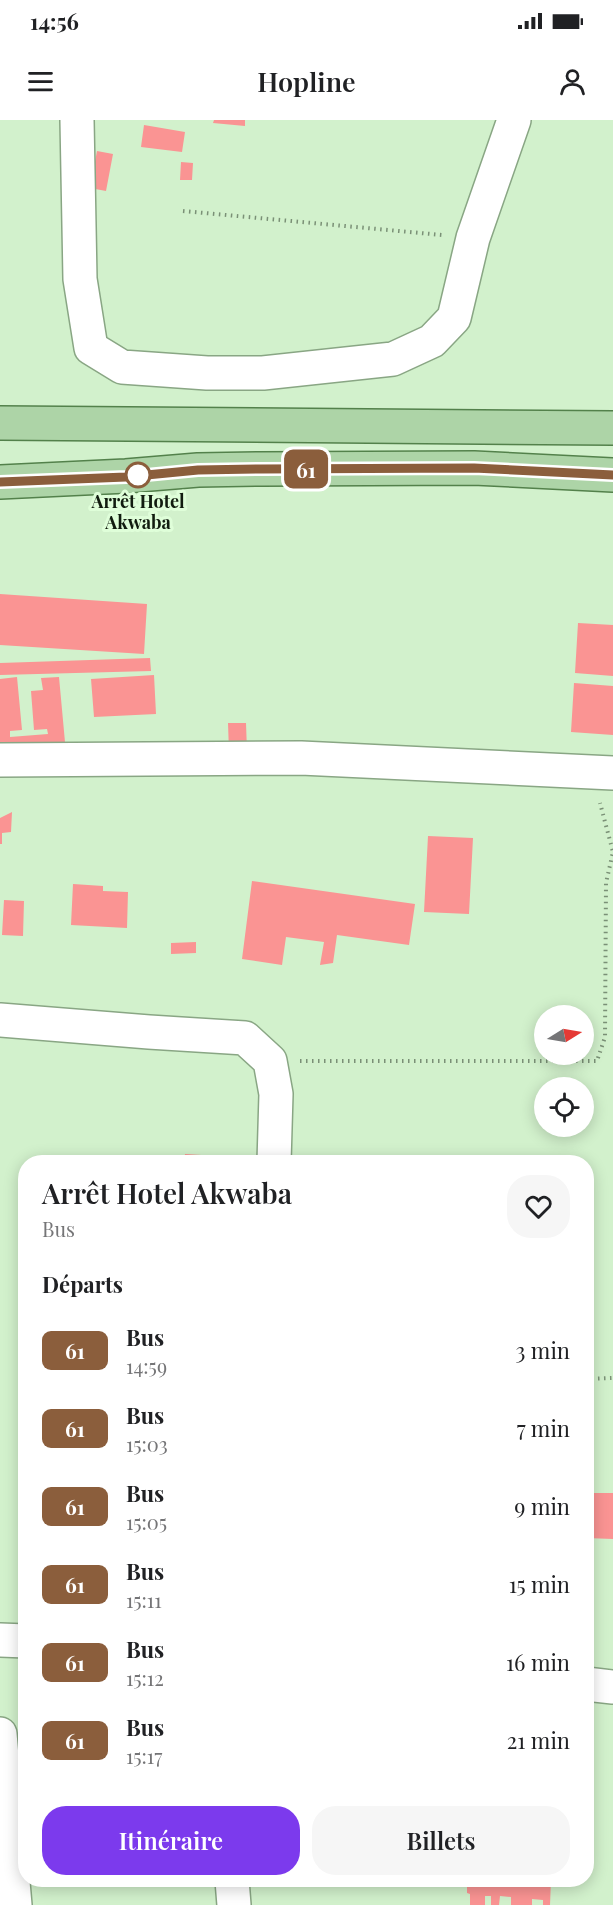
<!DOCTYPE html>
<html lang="fr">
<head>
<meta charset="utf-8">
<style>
  :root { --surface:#fff; --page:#f6f6f6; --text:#202124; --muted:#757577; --accent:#7c3aed }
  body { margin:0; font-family:"Playfair Display",serif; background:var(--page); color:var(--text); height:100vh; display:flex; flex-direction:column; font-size:22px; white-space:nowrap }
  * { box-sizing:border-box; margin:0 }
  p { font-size:20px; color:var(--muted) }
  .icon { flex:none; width:33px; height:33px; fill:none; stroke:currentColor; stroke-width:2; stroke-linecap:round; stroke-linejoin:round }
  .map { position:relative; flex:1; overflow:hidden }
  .details { position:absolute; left:18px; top:1035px; width:576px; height:732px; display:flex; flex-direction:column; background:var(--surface); border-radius:24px; box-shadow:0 3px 15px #0003 }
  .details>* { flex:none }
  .badge { padding:0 12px; border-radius:9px; font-size:21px; line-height:39px }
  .needle { width:39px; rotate:79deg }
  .buttons { position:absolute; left:534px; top:885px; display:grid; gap:12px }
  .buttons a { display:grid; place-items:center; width:60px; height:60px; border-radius:50%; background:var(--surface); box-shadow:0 3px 15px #0003; font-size:30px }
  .map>.badge { position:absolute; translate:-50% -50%; box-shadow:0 0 0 3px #fff }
  h2 { padding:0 24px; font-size:22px; line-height:54px }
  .round { display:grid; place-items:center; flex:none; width:63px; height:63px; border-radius:24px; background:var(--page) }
  .head { display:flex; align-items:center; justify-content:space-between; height:102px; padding:0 24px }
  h1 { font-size:28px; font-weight:600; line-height:45px }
  .cta { display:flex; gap:12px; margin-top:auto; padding:12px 24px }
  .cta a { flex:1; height:69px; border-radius:24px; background:var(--accent); color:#fff; font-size:24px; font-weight:600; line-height:69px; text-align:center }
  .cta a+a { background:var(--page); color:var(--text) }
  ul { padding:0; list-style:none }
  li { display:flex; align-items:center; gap:18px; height:78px; padding:0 24px }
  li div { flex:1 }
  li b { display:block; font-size:22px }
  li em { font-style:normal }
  li .badge { min-width:66px; font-weight:700; text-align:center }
  .status { display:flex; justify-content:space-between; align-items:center; height:42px; padding:0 30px; background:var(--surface); direction:ltr }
  .status svg { height:16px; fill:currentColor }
  header { display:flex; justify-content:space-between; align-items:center; height:78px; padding:0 24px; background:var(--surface); font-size:27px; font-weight:600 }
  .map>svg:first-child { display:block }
</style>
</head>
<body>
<div class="status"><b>14:56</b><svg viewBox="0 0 49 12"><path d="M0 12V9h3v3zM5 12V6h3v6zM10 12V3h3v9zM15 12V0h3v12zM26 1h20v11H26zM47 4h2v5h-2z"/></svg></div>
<header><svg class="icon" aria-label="menu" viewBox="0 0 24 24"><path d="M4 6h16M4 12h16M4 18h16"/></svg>Hopline<svg class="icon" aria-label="person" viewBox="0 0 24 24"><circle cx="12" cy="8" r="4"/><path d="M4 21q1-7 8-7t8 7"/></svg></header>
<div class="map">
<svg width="613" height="1785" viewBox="0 0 613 1785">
  <rect width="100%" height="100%" fill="#d2f1cc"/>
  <path fill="#fa9493" d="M214,0h31v6l-32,-3z
    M144,5l41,7 -3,20 -41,-5z
    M97,31l16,3 -7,37 -16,-3z
    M181,42l12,1 -1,17h-12z
    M0,474l147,10 -3,50 -144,-9z
    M578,503l35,2v51l-38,-3z
    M150,538l1,13 -151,4v-12z
    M154,555l2,39 -62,3 -3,-38z
    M17,557l5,53 -12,1v6l38,-3 -1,-5 -13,1 -3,-39 12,-1 -2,-12 18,-1 7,76 -66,6v-80z
    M574,563l39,3v49l-42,-3z
    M228,603h18l1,28 -18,1z
    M12,692l-1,20 -9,1v11h-2v-26z
    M428,716l45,2 -4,76 -45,-2z
    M252,761l163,23 -6,41 -72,-10 -4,28 -13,2 4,-23 -38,-5 -4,28 -40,-6z
    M73,764l30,2v5l25,1 -1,36 -56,-3z
    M4,780l20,1 -1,35 -21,-1z
    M196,822v11l-25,1v-11z
    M185,1034l49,3 -1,5h-49z
    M586,1373h27v46l-27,-1z
    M467,1760h84l-1,25h-7v-5l-11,-1v6h-21v-8l-11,-1 -1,9h-8v-9h-6v9h-15v-11l-3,-1z"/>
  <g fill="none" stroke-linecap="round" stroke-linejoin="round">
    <defs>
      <path id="minor" d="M77,0l3,159 11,69 31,19 85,6h56l130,-14 39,-18 22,-23 19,-80 41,-118
        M0,640l301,-2 312,15
        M0,900l149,12 96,6 25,23 6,33 -2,68
        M0,1520l26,1
        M586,1564l27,3
        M0,1614l15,171
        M232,1760l2,25"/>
      <path id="major" d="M0,303l613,5
        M0,362l126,-6 72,-6 63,-1 213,-1 139,7"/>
    </defs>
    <use href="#minor" stroke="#89a684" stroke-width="36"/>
    <use href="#major" stroke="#53814b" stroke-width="36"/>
    <path stroke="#7a9076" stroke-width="4" stroke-dasharray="1.5 4.5" stroke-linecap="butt" d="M183,91l259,24
      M300,941h297l8,-24 1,-154 7,-31 -13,-49
      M586,1259l27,-1"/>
    <use href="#minor" stroke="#fff" stroke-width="33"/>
    <use href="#major" stroke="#add4a7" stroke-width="33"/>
  </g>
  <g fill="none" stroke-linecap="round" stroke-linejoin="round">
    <defs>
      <path id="line" d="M0,362l126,-5 72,-7 63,-1 213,-1 139,7"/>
    </defs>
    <use href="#line" stroke="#fff" stroke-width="14"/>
    <use href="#line" stroke="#8b5e3c" stroke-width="9"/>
  </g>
  <circle fill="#fff" stroke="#8b5e3c" stroke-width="3" cx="138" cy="355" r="12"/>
  <g text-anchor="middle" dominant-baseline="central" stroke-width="6" stroke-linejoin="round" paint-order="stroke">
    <g font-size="18" font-weight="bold" fill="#111c0f" stroke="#dffed9">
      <text x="138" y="381">Arrêt Hotel<tspan x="138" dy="21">Akwaba</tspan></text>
    </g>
  </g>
</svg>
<div class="buttons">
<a><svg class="needle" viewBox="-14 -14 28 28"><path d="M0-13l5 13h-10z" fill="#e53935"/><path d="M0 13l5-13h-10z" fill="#757577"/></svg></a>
<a><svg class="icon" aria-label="locate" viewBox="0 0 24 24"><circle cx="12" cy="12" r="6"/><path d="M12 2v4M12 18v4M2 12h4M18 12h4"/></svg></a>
</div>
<b class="badge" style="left:306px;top:349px;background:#8b5e3c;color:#fff">61</b>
<section class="details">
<div class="head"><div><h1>Arrêt Hotel Akwaba</h1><p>Bus</p></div><a class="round"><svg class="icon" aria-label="heart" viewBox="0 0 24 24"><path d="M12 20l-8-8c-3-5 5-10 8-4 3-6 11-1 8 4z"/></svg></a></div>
<h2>Départs</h2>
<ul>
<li><span class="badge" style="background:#8b5e3c;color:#fff">61</span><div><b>Bus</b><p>14:59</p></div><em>3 min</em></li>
<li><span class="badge" style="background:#8b5e3c;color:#fff">61</span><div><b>Bus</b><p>15:03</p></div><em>7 min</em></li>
<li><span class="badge" style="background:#8b5e3c;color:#fff">61</span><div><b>Bus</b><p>15:05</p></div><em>9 min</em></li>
<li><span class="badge" style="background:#8b5e3c;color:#fff">61</span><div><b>Bus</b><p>15:11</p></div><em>15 min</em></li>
<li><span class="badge" style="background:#8b5e3c;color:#fff">61</span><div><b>Bus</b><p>15:12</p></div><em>16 min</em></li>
<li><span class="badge" style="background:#8b5e3c;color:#fff">61</span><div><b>Bus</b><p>15:17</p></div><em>21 min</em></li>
</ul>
<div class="cta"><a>Itinéraire</a><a>Billets</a></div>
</section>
</div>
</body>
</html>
